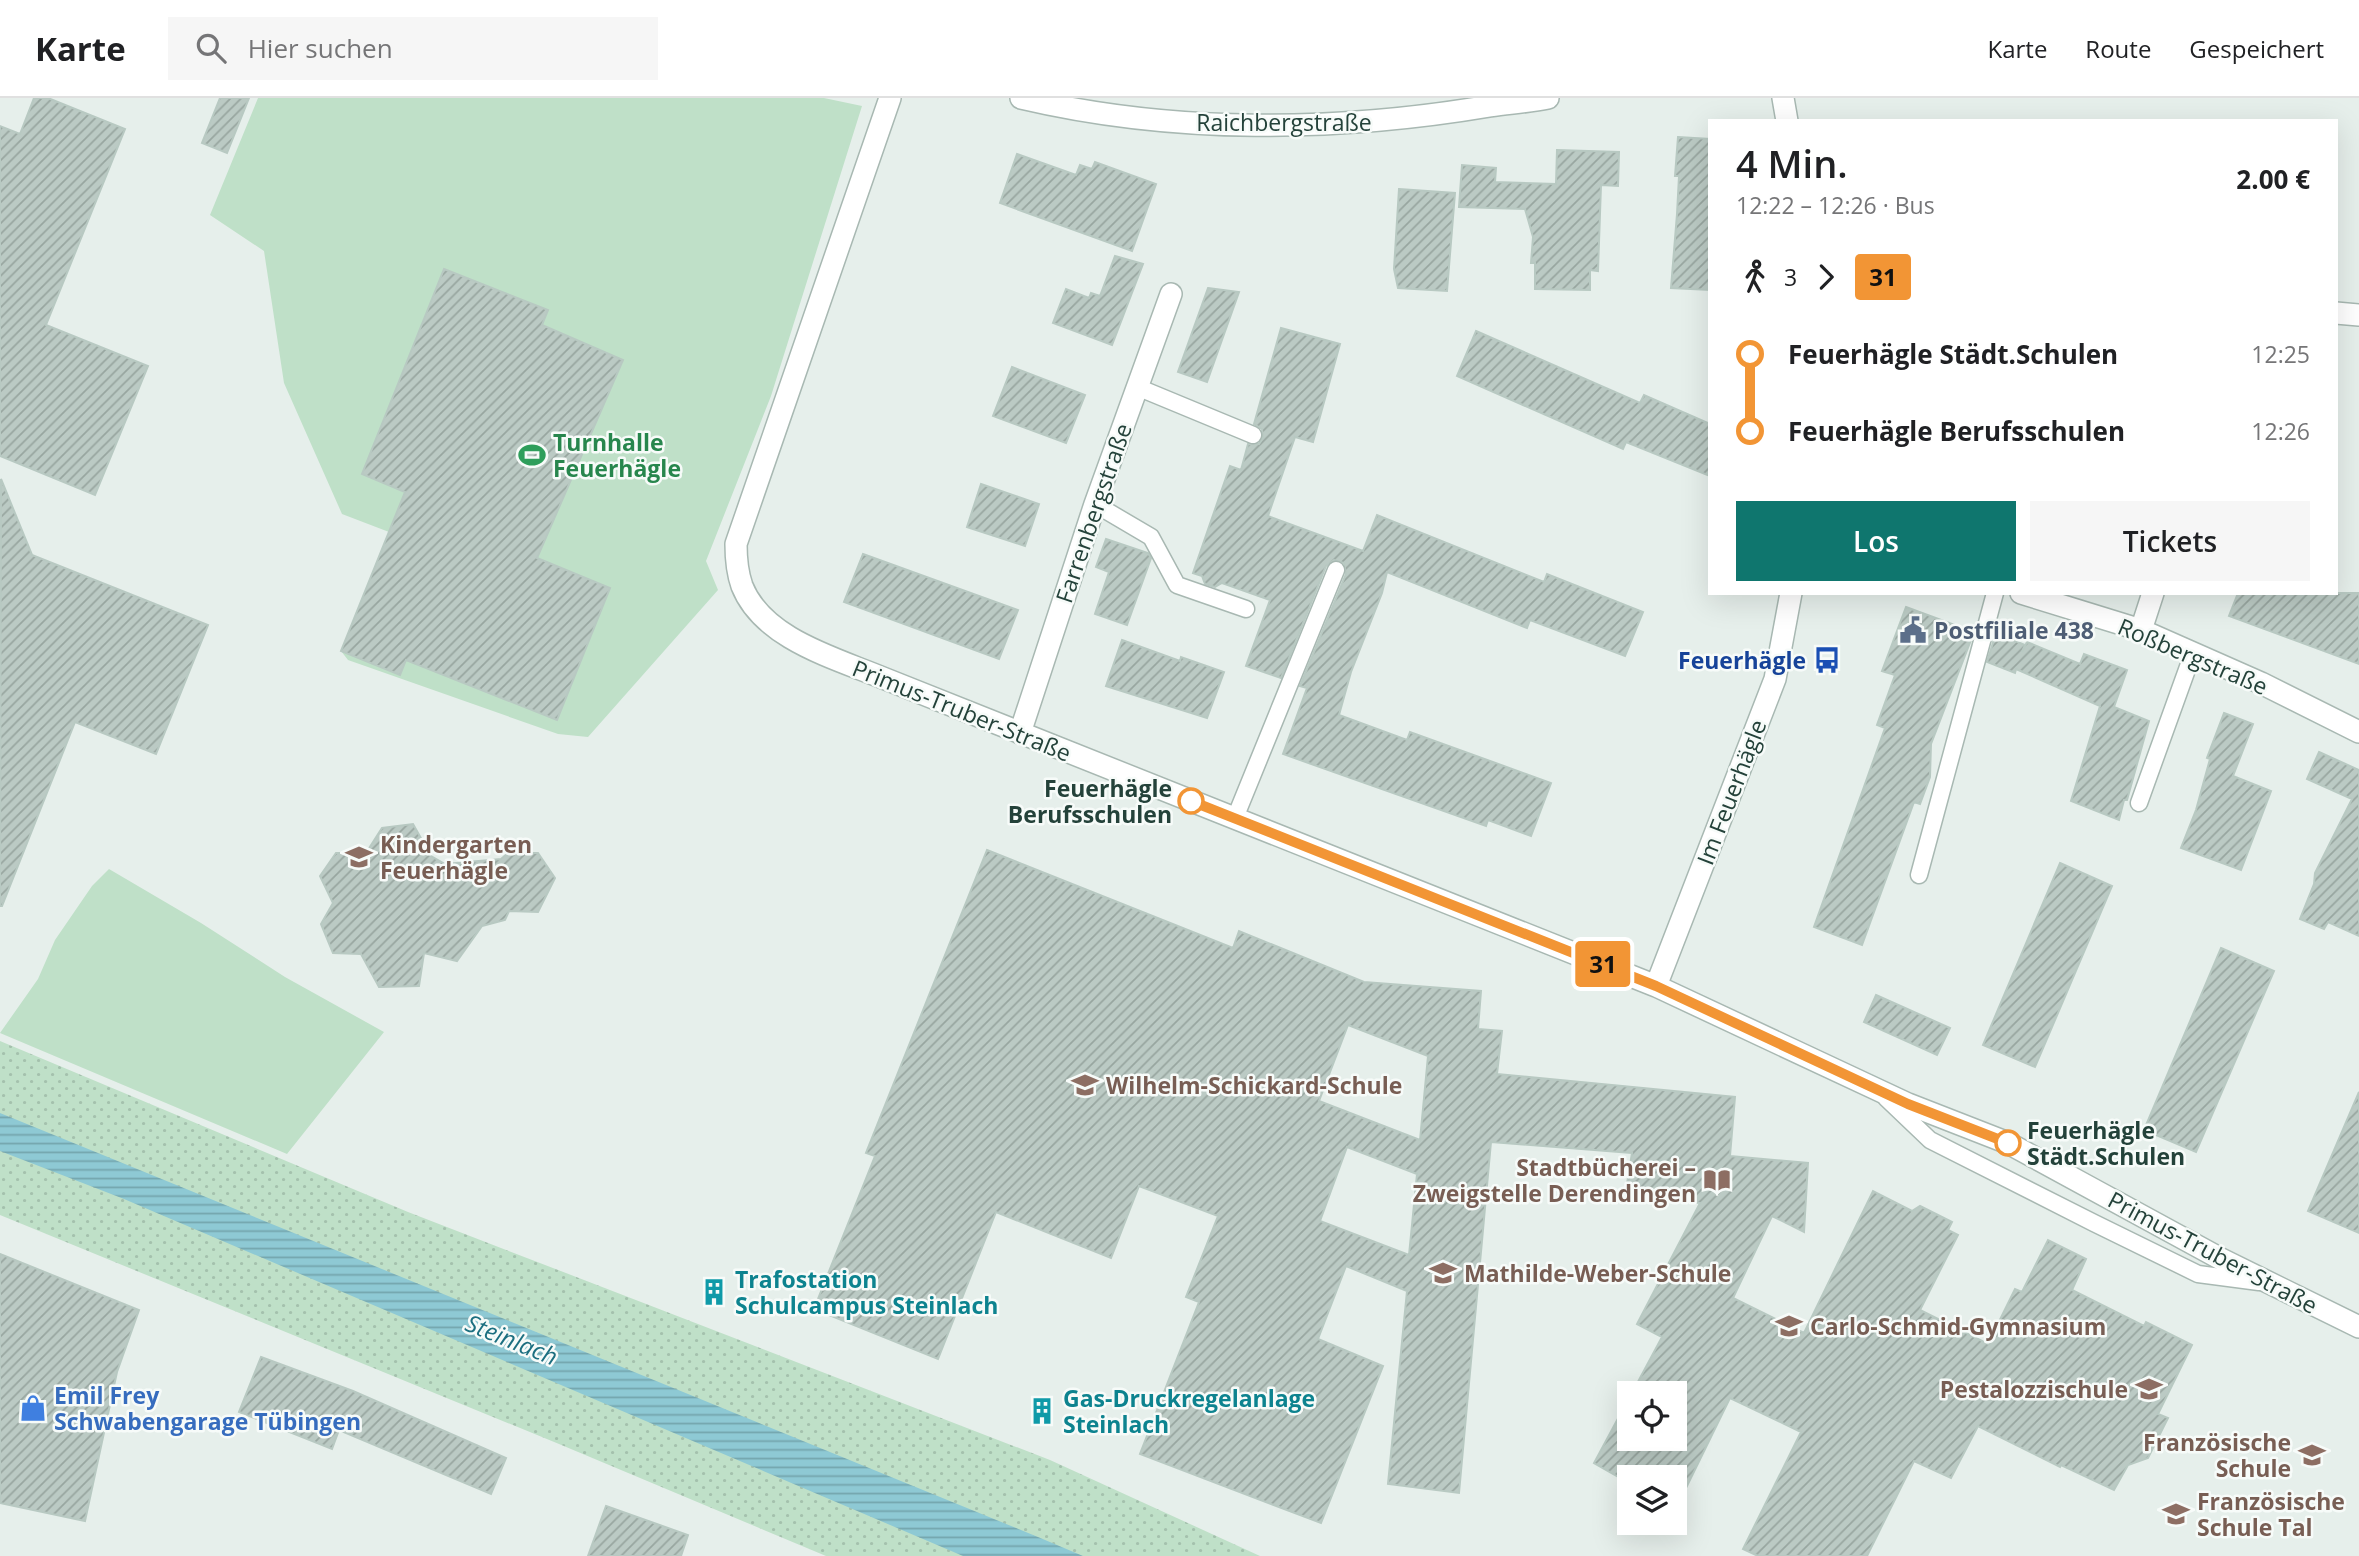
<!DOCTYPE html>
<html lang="de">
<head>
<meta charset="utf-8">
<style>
  :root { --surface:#fff; --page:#f6f6f6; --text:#202124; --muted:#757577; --line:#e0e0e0; --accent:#0f766e }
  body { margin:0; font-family:"Open Sans",sans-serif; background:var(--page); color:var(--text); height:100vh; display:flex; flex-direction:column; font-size:26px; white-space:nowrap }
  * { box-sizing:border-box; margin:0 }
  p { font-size:23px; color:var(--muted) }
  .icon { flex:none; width:38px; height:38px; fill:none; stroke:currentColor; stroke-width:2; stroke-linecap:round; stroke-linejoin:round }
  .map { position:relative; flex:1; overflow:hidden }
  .drawer { position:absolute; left:1708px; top:21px; width:630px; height:476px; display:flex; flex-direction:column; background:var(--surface); border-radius:0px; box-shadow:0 7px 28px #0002 }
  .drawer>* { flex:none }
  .badge { padding:0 14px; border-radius:5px; font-size:24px; line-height:46px }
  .fabs { position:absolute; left:1617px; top:1283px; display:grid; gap:14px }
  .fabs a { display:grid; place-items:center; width:70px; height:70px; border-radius:0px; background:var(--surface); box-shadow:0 7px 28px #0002; font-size:35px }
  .map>.badge { position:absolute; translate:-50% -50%; box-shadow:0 0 0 4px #fff }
  .legs { display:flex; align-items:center; gap:10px; height:77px; padding:0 28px; font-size:23px }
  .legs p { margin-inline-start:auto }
  .headline { display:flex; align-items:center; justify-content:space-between; height:119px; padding:0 28px }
  h1 { font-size:38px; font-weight:600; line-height:52px }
  .primary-button { display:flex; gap:14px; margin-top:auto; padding:14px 28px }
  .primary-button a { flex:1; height:80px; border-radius:0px; background:var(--accent); color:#fff; font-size:28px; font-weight:600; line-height:80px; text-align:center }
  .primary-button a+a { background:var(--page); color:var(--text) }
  ul { padding:0 28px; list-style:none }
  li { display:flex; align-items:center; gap:24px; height:77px; font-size:26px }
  li i { display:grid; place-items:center; width:10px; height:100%; margin:0 9px; background:currentColor }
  li i::after { content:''; width:18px; height:18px; margin:-9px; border:5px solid; border-radius:50%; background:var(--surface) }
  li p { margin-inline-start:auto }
  li:first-child i { background:linear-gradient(#0000 50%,currentColor 0) }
  li:last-child i { background:linear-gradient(currentColor 50%,#0000 0) }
  header { display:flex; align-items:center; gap:42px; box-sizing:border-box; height:98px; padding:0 35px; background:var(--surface); border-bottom:2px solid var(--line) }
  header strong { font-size:33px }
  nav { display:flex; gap:38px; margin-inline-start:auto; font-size:24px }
  .search { width:490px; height:63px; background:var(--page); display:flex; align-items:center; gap:18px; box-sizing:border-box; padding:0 24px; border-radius:0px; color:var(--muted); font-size:26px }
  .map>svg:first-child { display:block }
</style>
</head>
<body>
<header>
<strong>Karte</strong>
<div class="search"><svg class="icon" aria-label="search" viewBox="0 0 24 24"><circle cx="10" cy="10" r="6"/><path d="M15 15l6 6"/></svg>Hier suchen</div>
<nav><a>Karte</a><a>Route</a><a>Gespeichert</a></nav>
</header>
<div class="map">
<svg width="2359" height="1458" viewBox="0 0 2359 1458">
  <defs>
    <pattern id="grass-dots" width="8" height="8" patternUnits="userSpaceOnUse" patternTransform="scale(1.75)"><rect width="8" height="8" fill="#bfe0c8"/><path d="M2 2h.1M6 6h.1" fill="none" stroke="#a4c1ad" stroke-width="1.8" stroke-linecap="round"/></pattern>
    <pattern id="water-rules" width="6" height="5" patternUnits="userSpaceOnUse" patternTransform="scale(1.75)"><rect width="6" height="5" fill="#8ec9d4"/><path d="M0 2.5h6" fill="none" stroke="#74a5ad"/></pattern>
    <pattern id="building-hatch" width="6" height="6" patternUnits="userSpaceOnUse" patternTransform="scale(1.75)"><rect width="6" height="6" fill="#bbcac4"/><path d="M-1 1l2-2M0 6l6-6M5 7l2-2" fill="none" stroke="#98a6a0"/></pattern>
  </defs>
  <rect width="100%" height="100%" fill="#e6efeb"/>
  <path fill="url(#grass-dots)" d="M0,943l408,171 642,248 210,96h-434l-267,-112 -559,-229z"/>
  <path fill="#bfe0c8" d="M258,0h566l38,8 -91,290 -65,165 12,29 -130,147 -30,-3 -210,-74 -7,-9 48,-119 -47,-18 -58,-131 -20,-132 -54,-36z
    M109,771l92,54 84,54 99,55 -97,122 -287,-121 38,-54 17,-39 37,-54z"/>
  <path fill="url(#water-rules)" d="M0,1015l1038,424 45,19h-120l-839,-357 -124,-48z"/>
  <path fill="url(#building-hatch)" stroke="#b8c9c2" stroke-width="2" fill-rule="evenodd" d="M34,0h14l77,31 -79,196 102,41 -53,129 -95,-39v-330l20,8z
    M220,0h29l-22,55 -25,-10z
    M1678,39l32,2v151l-39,-2 6,-74 2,-38h-4z
    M1557,52l62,2 -1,34 -17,-1 -3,86 -8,-1v20l-55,-1v-26h-4l2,-26 -8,-28 -66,-2 3,-42 34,3 -1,14 61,2z
    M1017,56l59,21 4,-10 12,4 3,-7 61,22 -24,67 -132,-48z
    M1399,91l56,4 -8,98 -49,-3 -4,-19z
    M1115,158l28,8 -31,81 -59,-22 13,-34 23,9 2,-5 9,3z
    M444,171l104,41 -6,15 81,35 -86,198 73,30 -53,132 -151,-60 -6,15 -59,-24 64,-159 -43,-18z
    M1208,190l31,4 -32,90 -29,-10z
    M1281,230l59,16 -27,98 -18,-5 -27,79 95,35 14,-36 167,67 3,-8 96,38 -18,44 -95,-36 -3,8 -140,-56 -5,21 -31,79 -12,43 68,25 3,-8 141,51 -20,53 -43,-16 -2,6 -203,-72 24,-66 -7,-2 46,-112 -2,-11 -10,-3 -8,6 -45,112 -35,-12 24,-66 -48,-17 -7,4 -10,-3 -3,-8 -9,-3 37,-107 11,4 7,-26h11l4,-6 -1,-9 -8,-5z
    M1476,233l164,72 4,-8 66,29v52l-84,-34 -3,7 -166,-73z
    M1012,269l73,28 -19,48 -73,-27z
    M1,381l31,76 176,70 -52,129 -81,-32 -73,184h-2z
    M981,386l58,20 -14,42 -58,-19z
    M1106,441l42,14 3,5 -24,67 -32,-11 14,-42 -13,-5z
    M863,456l155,56 -19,49 -155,-57z
    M2238,495h121v71l-130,-48z
    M1906,509l68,25 -43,112 -1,33 -10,27 -6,-2 -52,143 -48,-18 71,-199 -8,-3 18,-50 -13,-4z
    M1996,535l29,12 -3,7 5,-10 53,22 4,-10 43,16 -13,37 35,14 -22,79h-3l-5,20 -48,-19 29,-95 -84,-37 -1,4 -28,-11z
    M1122,542l58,21 1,-4 43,15 -17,46 -101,-32z
    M2224,615l29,11 -20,52 38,15 -30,79 -60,-22 15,-38 14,-51 -3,-1z
    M2319,654l40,18v166l-31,-14 -4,7 -24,-10 14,-35 1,-11 37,-74 -45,-20z
    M413,726l18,32 14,8 56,-5 7,-6h30l17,25 -17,34 -29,-1 -4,9 -23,6 -25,35 -33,-8 -5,33 -40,1 -18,-33 -28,-1 -12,-29 12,-21 -13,-27 16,-23h30l16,-25z
    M987,752l246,98 6,-17 125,51 117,9 -3,38 24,2 -5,43 238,23 -5,59 78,7 -4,69 -32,-16 -39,82 71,35 69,-142 39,20 8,-5 32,16 -4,8 10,5 -38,75 68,34 27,-55 7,3 26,-52 38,19 -14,31 72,36 2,-4 46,23 -34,69 10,4 -20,40 -20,7 -14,25 -53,-25 -1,2 -82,-41 -27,52 -37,-17 -47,95h-109l-15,-7 58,-117 -71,-34 -46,94 -9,-5v-10h-21l-25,-12v18l-35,-20 35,-65v40h46v-45h-43l30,-56 -25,-13 63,-121 -75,-7 7,-43 -141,-11 -32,351 -71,-9 19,-193 -61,-25 -28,73 65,27 -62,157 -181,-69 59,-152 -13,-5 32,-81 -79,-30 -28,72 -115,-46 -58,147 -124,-50 61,-153 -9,-3zM1348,927l80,31 -8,84 -101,-39zM1347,1049l70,27 -8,81 -89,-34z
    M2060,765l52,23 -77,181 -52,-22z
    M2221,850l53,23 -78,181 -52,-22z
    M1876,897l74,33 -13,27 -73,-33z
    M2359,994v141l-51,-22z
    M0,1156l139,56 -22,62 -32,149 -85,-18z
    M261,1259l92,34 153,67 -15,36 -152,-64 -7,19 -93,-37z
    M606,1408l82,29 -7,21h-93z"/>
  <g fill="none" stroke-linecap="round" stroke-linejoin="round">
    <defs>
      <path id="service" d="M1137,289l116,48
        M1095,406l56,33 26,48 69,24
        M2139,705l54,-150
        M1235,720l101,-248
        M1919,777l76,-282
        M1886,1000l44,42 164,83 104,51 61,8"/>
      <path id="minor" d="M890,0l-154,446c0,14 1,28 6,42 21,53 93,72 141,92l773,308 252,118 100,39 213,116 138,68
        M1783,0l4,23
        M2336,215l23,2
        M2021,495l120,37 120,53 98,49
        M2141,532l12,-37
        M1020,635l75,-229 76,-210
        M1656,888l119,-307 16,-86"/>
      <path id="tertiary" d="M1021,0c153,36 315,34 469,8 20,-3 39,-4 58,-8"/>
    </defs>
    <use href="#service" stroke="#a8b8b2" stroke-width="19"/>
    <use href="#minor" stroke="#a8b8b2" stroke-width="24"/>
    <use href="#tertiary" stroke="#a8b8b2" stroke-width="24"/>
    <use href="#service" stroke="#fff" stroke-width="16"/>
    <use href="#minor" stroke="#fff" stroke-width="21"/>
    <use href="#tertiary" stroke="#fff" stroke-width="21"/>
  </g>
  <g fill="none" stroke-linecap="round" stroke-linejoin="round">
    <defs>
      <path id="line-1" d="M1191,703l465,185 252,118 100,39"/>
    </defs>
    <use href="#line-1" stroke="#fff" stroke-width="16"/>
    <use href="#line-1" stroke="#f29535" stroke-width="10"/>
  </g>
  <defs>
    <symbol id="stadium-bare" viewBox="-9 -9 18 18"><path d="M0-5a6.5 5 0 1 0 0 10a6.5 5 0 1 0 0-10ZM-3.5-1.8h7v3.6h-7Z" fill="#2e9e5b" stroke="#f7fbf9" stroke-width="2.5" paint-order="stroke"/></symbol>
    <symbol id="civic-bare" viewBox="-9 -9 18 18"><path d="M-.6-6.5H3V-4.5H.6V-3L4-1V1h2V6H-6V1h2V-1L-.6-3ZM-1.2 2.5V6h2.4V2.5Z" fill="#5c6f8a" stroke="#f7fbf9" stroke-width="2.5" paint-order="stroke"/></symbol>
    <symbol id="bus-bare" viewBox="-9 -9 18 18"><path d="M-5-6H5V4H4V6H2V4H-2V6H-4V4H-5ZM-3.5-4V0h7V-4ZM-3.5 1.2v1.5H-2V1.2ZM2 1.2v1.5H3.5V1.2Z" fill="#1a4fb4" stroke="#f7fbf9" stroke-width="2.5" paint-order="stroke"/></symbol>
    <symbol id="school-bare" viewBox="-9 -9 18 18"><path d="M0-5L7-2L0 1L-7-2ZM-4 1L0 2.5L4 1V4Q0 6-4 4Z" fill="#8d6e63" stroke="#f7fbf9" stroke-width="2.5" paint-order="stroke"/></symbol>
    <symbol id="library-bare" viewBox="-9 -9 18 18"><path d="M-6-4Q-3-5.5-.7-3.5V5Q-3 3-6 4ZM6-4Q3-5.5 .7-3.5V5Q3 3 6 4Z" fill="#8d6e63" stroke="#f7fbf9" stroke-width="2.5" paint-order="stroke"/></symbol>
    <symbol id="building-bare" viewBox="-9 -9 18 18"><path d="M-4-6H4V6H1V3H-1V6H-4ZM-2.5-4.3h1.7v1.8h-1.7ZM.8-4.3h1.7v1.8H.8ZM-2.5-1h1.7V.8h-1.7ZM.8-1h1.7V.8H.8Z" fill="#0f9aa8" stroke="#f7fbf9" stroke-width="2.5" paint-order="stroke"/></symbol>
    <symbol id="shop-bare" viewBox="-9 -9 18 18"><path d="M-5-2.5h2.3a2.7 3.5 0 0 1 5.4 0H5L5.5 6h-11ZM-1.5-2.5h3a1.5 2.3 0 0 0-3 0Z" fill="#3f7fe0" stroke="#f7fbf9" stroke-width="2.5" paint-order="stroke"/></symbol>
  </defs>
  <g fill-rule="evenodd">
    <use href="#stadium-bare" x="513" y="338" width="38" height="38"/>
    <use href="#civic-bare" x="1894" y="513" width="38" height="38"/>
    <use href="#bus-bare" x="1808" y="543" width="38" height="38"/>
    <use href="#school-bare" x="340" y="740" width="38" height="38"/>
    <use href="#school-bare" x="1066" y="968" width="38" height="38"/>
    <use href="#library-bare" x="1698" y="1063" width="38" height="38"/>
    <use href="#school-bare" x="1424" y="1156" width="38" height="38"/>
    <use href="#building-bare" x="695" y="1175" width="38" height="38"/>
    <use href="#school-bare" x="1770" y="1209" width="38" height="38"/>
    <use href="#school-bare" x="2130" y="1272" width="38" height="38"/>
    <use href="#shop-bare" x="14" y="1291" width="38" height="38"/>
    <use href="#building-bare" x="1023" y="1294" width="38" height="38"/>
    <use href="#school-bare" x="2293" y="1338" width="38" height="38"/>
    <use href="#school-bare" x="2157" y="1397" width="38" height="38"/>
  </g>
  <g fill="#fff" stroke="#f29535" stroke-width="3.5">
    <circle cx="1191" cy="703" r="12"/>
    <circle cx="2008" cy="1045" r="12"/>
  </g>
  <g text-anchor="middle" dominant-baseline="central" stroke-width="5" stroke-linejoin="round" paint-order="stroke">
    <g font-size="23" fill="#24423a" stroke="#f7fbf9">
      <text x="1284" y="24">Raichbergstraße</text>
      <text transform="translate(1093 415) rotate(-71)">Farrenbergstraße</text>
      <text transform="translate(2193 558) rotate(23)">Roßbergstraße</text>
      <text transform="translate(962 612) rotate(22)">Primus-Truber-Straße</text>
      <text transform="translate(1731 694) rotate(-69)">Im Feuerhägle</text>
      <text transform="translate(2213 1154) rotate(28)">Primus-Truber-Straße</text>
    </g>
    <g font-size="23" font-weight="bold" fill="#27864d" stroke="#f7fbf9" text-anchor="start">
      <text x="553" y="344">Turnhalle<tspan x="553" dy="26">Feuerhägle</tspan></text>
    </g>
    <g font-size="23" font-weight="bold" fill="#4e5e75" stroke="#f7fbf9" text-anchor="start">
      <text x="1934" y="532">Postfiliale 438</text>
    </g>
    <g font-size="23" font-weight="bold" fill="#164399" stroke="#f7fbf9" text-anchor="end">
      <text x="1806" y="562">Feuerhägle</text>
    </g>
    <g font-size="23" font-weight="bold" fill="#24423a" stroke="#f7fbf9" text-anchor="end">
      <text x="1172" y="690">Feuerhägle<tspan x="1172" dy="26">Berufsschulen</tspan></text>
      <text x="2027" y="1032" text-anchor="start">Feuerhägle<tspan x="2027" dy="26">Städt.Schulen</tspan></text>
    </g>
    <g font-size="23" font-weight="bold" fill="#785e54" stroke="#f7fbf9" text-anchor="start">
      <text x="380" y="746">Kindergarten<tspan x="380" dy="26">Feuerhägle</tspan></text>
      <text x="1106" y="987">Wilhelm-Schickard-Schule</text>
      <text x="1696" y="1069" text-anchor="end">Stadtbücherei –<tspan x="1696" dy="26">Zweigstelle Derendingen</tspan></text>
      <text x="1464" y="1175">Mathilde-Weber-Schule</text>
      <text x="1810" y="1228">Carlo-Schmid-Gymnasium</text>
      <text x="2128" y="1291" text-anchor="end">Pestalozzischule</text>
      <text x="2291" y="1344" text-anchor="end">Französische<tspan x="2291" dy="26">Schule</tspan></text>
      <text x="2197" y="1403">Französische<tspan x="2197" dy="26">Schule Tal</tspan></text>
    </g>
    <g font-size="23" font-weight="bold" fill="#0d838f" stroke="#f7fbf9" text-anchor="start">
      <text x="735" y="1181">Trafostation<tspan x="735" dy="26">Schulcampus Steinlach</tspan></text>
      <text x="1063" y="1300">Gas-Druckregelanlage<tspan x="1063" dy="26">Steinlach</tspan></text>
    </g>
    <g font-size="23" font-weight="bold" fill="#366cbe" stroke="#f7fbf9" text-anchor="start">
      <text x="54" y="1297">Emil Frey<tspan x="54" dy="26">Schwabengarage Tübingen</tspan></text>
    </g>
    <g font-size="24" font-style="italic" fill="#1c6f80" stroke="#f7fbf9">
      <text transform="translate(512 1241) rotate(22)">Steinlach</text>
    </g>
  </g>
</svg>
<div class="fabs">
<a><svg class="icon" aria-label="locate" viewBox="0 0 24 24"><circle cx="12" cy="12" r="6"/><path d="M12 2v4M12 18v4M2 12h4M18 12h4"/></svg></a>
<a><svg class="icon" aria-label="layers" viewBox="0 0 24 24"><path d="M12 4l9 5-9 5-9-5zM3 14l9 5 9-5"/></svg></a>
</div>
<b class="badge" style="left:1603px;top:866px;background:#f29535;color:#111">31</b>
<section class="drawer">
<div class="headline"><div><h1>4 Min.</h1><p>12:22 – 12:26 · Bus</p></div><b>2.00 €</b></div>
<div class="legs"><svg class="icon" aria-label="walk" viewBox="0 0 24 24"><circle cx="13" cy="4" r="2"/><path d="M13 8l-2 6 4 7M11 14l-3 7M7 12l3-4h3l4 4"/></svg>3<svg class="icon" aria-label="forward" viewBox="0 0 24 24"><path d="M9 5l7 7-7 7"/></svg><b class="badge" style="background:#f29535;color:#111">31</b></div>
<ul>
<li><i style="color:#f29535"></i><b>Feuerhägle Städt.Schulen</b><p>12:25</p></li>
<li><i style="color:#f29535"></i><b>Feuerhägle Berufsschulen</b><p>12:26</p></li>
</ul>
<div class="primary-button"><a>Los</a><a>Tickets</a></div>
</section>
</div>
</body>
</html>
